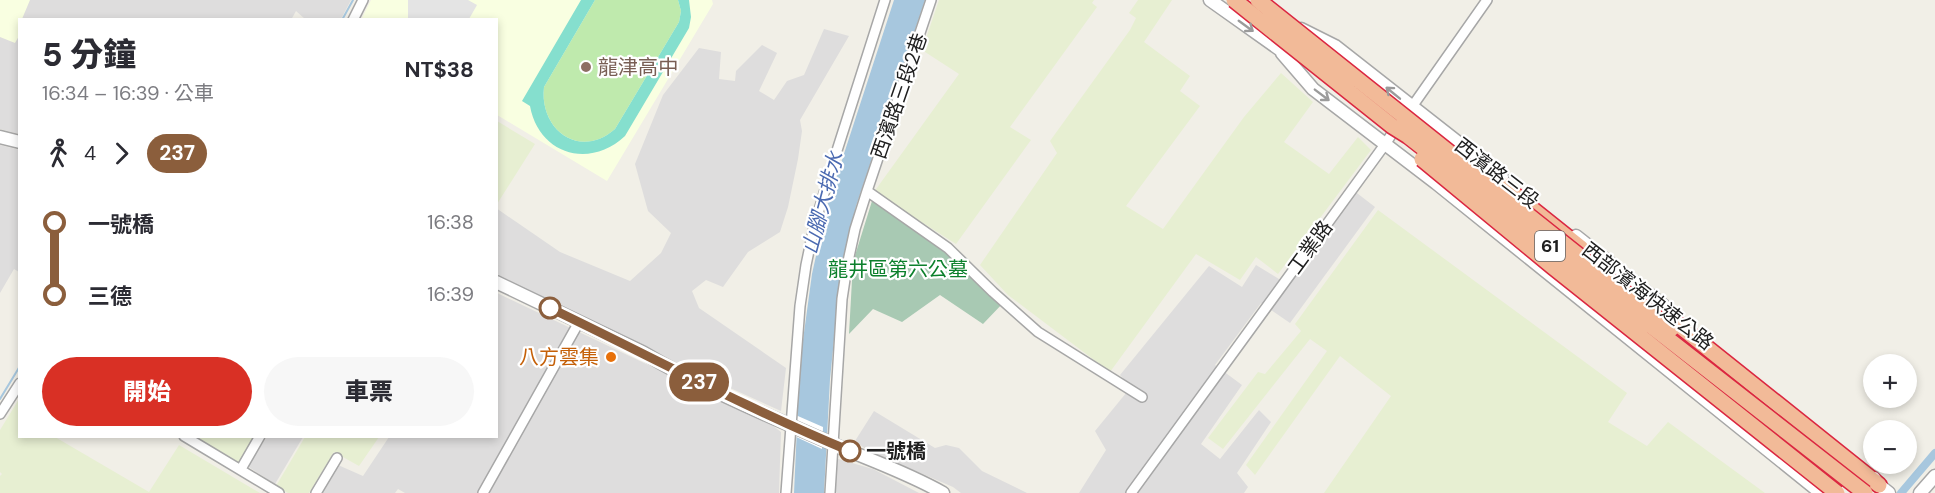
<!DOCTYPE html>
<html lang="zh-TW">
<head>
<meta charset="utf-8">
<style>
  :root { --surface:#fff; --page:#f7f7f7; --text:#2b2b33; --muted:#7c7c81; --accent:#d93025 }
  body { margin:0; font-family:"DM Sans","Noto Sans TC",sans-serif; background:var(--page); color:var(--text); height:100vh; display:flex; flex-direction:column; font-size:22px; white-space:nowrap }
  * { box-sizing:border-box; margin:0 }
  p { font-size:20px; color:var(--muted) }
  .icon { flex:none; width:33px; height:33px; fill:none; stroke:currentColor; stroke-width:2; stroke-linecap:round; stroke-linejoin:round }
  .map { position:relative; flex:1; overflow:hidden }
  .details { position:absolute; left:18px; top:18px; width:480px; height:420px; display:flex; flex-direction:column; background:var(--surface); border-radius:0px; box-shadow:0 3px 9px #0003 }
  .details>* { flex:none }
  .badge { padding:0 12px; border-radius:20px; font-size:21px; line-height:39px }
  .buttons { position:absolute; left:1863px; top:354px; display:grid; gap:12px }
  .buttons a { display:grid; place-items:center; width:54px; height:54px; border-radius:50%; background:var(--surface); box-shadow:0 3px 9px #0003; font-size:30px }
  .map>.badge { position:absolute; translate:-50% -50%; box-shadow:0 0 0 3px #fff }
  .legs { display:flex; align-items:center; gap:9px; height:66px; padding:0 24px; font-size:20px }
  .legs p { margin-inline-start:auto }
  .summary { display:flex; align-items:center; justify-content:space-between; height:102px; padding:0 24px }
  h1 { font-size:33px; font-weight:800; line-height:45px }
  .action { display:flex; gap:12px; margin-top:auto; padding:12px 24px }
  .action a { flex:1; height:69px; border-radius:36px; background:var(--accent); color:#fff; font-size:24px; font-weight:800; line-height:69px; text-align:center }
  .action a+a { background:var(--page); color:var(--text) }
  ul { padding:0 24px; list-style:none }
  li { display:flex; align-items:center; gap:21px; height:72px; font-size:22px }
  li i { display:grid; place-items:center; width:9px; height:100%; margin:0 8px; background:currentColor }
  li i::after { content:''; width:15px; height:15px; margin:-8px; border:4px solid; border-radius:50%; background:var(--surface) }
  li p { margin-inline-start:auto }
  li:first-child i { background:linear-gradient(#0000 50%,currentColor 0) }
  li:last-child i { background:linear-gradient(currentColor 50%,#0000 0) }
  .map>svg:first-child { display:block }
</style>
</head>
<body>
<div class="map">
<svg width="1935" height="493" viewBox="0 0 1935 493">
  <rect width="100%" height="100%" fill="#f1efe7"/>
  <path fill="#dedddd" d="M0,0h351l-10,19h-36l-9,-8 -5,9h-271l-1,114 -19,-5z
    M824,29l25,7 -49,84 2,11 -4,28 -10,48 -8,25 -32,20 -25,35 -17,-7 -14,11 7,17 87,60 -5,43 -206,-93 -78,-39 -1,-71 64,44 70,29 31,-28 10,-20 -23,-22 -13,-47 28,-69 36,-47 22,4 -2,27 16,2 1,-10 26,-26 15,8 -18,38 15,9 13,-19 17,-6z
    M0,145l20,5 -1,122 -5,-3 -14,24z
    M1353,190l22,17 -85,116 -29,-20 -46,62 27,20 -41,59 19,15 39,-49 12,12 -34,51 11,14 -4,6h-165l27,-43 -11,-19 36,-44 -11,-12 89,-109 33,21 14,-22 23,14 6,7z
    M497,293l271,129 13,10 -2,61h-374l-7,-4 -3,4h-74l17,-28 25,11 26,-39 107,-1z
    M874,411l61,37 11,-3 13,3 23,23 45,22h-66l-8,-6 -86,-37 -12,-9z
    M267,437h36l-28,47 -28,-18z
    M838,459l35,10 46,24h-82l-5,-3z"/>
  <path fill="#f9ffe1" d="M0,0h30l-8,19 -2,1 -1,16 -4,7 -15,-6z
    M371,0h341l1,4 -106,177 -110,-66 -1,-95h-135z"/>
  <path fill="#e7efd2" d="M939,0h155l-2,3 5,4 -87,120 21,13 -75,104 -82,-52 85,-118 -37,-24z
    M1138,0h34l-28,42 46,34 -10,15 20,15 -74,100 37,23 81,-112 37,-44 32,29 -29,40 45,32 29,-37 13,13 -93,124 -22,-17 -16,23 -44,-26 -86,118 -102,-77 -28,-30 77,-112 -7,-12 80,-111 6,-12 -7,-5z
    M497,121l38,23 -38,60h-1z
    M1378,210l249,183 -19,29 39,24 21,-24 97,71h-441l67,-97 -51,-40 -85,119 -9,-10 81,-114 -17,-12 -87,110 -15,-11 50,-66 7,2 36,-43 -6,-7z
    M19,399l1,37 35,1 94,55 30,-47 81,48h-260v-17l2,-2 -2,-2v-42z
    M194,437h61l-16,26z
    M305,437h74l-20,29 -25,-14 -25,41h-21l-12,-7z"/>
  <path fill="#bfeaad" d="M595,0h83l3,11 -2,11 -64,107c-35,31 -76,1 -71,-42z"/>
  <path fill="#a8c9b3" d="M872,201l21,10 72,50 39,41 -21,22 -43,-29 -38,27 -29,-13 -24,25 4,-72z"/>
  <path fill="#85dfce" d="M581,0h14l-51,87c-5,43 36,73 71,42l64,-107 2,-11 -3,-11h11l2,17 -2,11 -64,108c-35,33 -86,19 -95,-30l-8,-5z"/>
  <path fill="#e4e4e4" d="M408,0h60l9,5 -8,14h-61z"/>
  <path fill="#a7c7de" d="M894,0h31l-69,206 -16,75 -10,98 -6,114h-30l6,-131 12,-88 15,-68z"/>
  <path fill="#fff" d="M791,413l32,14 -1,22 -30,-14z"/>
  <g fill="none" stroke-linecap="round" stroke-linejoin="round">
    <path stroke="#a7c7de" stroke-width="2" d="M342,20l11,-20
      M0,399l20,-33"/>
    <path stroke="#a7c7de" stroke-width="8" d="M1901,493l34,-40"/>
    <defs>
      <path id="minor" d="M353,20l10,-20
        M1409,111l78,-111
        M867,191l81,57 45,44 45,40 104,65
        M0,414l20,-31
        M184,436l95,57
        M241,469l19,-33
        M316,493l21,-35
        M483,493l96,-171
        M786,493l14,-187 6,-41 8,-38 19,-64 52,-163
        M830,493l12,-194 5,-33 8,-37 12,-38 64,-191
        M1131,493l255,-350 12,-19"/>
      <path id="tertiary" d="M1210,0l79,56
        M1301,29l34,17 167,131
        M1282,53l31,36 123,94 385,310
        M0,137l20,5
        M1576,236l97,77
        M496,282l146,70c60,36 127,64 191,92 37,16 75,29 110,49
        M1874,478l5,7 10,8
        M1920,493l15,-17"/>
      <path id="trunk" d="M1473,167l19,10 89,71
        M1661,311l218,174"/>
    </defs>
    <use href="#minor" stroke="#a7a7a7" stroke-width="12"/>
    <use href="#tertiary" stroke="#a7a7a7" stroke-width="15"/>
    <use href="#trunk" stroke="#db2741" stroke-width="18"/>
    <use href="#minor" stroke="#fff" stroke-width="9"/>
    <use href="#tertiary" stroke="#fff" stroke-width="12"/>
    <use href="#trunk" stroke="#f2ba98" stroke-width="15"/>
    <defs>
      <path id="trunk-bridge" d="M1234,0l158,126 16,10 457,357
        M1258,0l413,329
        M1422,159l131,108 284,226"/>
    </defs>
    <use href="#trunk-bridge" stroke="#db2741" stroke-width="18" stroke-linecap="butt"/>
    <use href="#trunk-bridge" stroke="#f2ba98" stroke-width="15"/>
  </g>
  <defs><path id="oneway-shaft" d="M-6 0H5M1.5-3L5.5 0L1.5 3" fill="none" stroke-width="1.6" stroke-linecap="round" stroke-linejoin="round" transform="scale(1.5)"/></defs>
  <g stroke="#9b9b9b">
    <use href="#oneway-shaft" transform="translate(1246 26) rotate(36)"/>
    <use href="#oneway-shaft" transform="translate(1393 93) rotate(-141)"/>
    <use href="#oneway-shaft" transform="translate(1322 95) rotate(37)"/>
  </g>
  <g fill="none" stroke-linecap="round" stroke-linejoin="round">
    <defs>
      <path id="line-1" d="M550,308c100,48 198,101 300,143"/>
    </defs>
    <use href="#line-1" stroke="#fff" stroke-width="14"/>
    <use href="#line-1" stroke="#8b5e3c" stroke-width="9"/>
  </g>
  <circle fill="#8d6e63" stroke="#fff" stroke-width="2" cx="586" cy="67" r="6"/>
  <g fill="#fff" stroke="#8b5e3c" stroke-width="3">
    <circle cx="550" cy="308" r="10"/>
    <circle cx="850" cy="451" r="10"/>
  </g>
  <circle fill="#e8710a" stroke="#fff" stroke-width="2" cx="611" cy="357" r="6"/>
  <g text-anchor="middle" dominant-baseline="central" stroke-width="4.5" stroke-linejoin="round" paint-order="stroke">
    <rect fill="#fff" stroke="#636363" stroke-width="1.5" x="1535" y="231" width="30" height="30" rx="4.5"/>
    <g font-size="18" font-weight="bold" fill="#202020">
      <text x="1550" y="246">61</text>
    </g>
    <g font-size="20" fill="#785e54" stroke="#fff" text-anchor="start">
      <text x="598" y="67">龍津高中</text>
    </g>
    <g font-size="20" fill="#202020" stroke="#fff">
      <text transform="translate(899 96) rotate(-71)">西濱路三段2巷</text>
      <text transform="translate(1497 173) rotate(38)">西濱路三段</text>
      <text transform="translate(1310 247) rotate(-54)">工業路</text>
      <text transform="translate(1648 296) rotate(38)">西部濱海快速公路</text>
    </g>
    <g font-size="20" fill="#0c802c" stroke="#fff">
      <text x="898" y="269">龍井區第六公墓</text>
    </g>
    <g font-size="20" fill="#c56008" stroke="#fff" text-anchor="end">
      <text x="599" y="357">八方雲集</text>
    </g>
    <g font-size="20" font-weight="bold" fill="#202020" stroke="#fff" text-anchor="start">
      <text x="866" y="451">一號橋</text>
    </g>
    <g font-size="21" font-style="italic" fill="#4b6ab1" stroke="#fff">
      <text transform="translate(823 203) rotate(-75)">山腳大排水</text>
    </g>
  </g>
</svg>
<div class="buttons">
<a>+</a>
<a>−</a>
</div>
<b class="badge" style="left:699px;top:382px;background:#8b5e3c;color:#fff">237</b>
<section class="details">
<div class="summary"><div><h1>5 分鐘</h1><p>16:34 – 16:39 · 公車</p></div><b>NT$38</b></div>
<div class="legs"><svg class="icon" aria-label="walk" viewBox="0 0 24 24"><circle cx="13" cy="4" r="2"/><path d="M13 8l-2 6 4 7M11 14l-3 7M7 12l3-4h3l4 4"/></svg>4<svg class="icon" aria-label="forward" viewBox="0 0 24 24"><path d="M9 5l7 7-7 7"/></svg><b class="badge" style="background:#8b5e3c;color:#fff">237</b></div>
<ul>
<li><i style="color:#8b5e3c"></i><b>一號橋</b><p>16:38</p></li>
<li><i style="color:#8b5e3c"></i><b>三德</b><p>16:39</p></li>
</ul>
<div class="action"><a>開始</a><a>車票</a></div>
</section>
</div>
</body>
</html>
